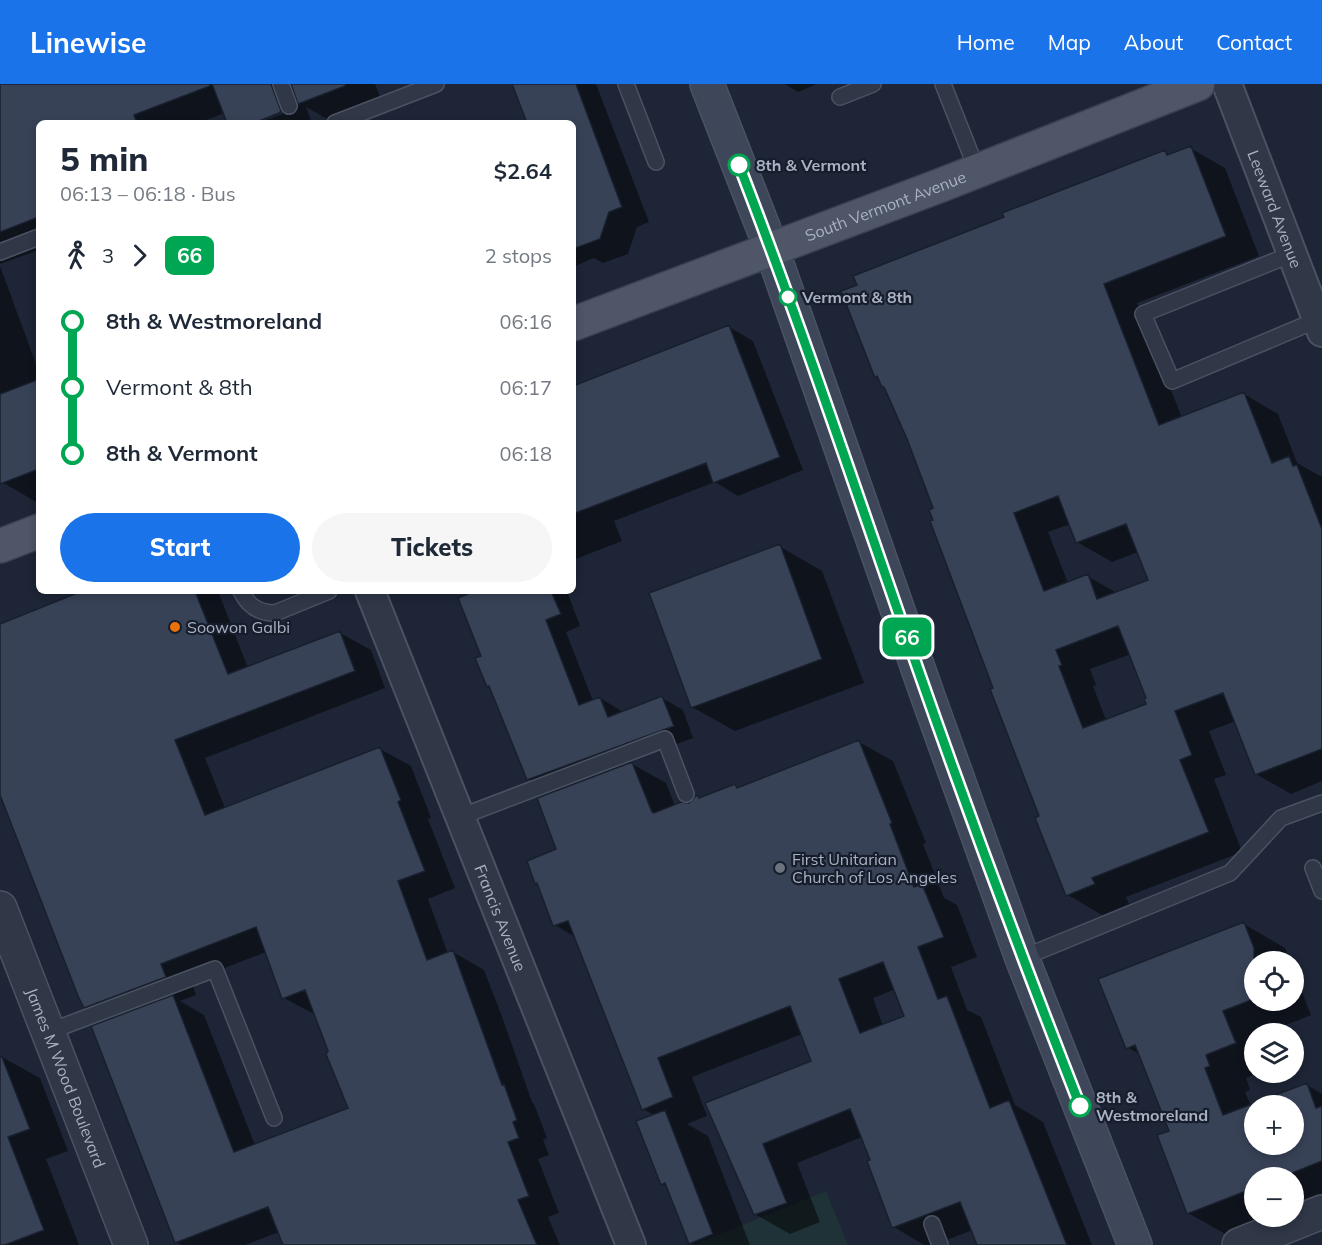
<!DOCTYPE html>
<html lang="en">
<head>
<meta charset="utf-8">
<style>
  :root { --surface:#fff; --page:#f6f6f7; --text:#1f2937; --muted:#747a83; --accent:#1a73e8 }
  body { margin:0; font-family:Mulish,sans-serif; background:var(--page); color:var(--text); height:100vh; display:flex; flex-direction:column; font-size:22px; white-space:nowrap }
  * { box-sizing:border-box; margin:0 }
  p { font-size:20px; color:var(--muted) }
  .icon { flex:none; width:33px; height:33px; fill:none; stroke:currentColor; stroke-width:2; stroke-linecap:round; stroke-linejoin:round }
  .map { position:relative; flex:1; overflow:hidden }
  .drawer { position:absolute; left:36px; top:36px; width:540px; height:474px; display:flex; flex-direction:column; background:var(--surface); border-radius:9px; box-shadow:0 3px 9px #0003 }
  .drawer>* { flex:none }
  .badge { padding:0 12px; border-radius:9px; font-size:21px; line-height:39px }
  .controls { position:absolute; left:1244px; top:867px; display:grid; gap:12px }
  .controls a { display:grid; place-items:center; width:60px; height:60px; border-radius:50%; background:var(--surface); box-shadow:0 3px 9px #0003; font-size:30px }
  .map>.badge { position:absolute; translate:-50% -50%; box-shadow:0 0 0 3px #fff }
  .legs { display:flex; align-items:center; gap:9px; height:66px; padding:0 24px; font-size:20px }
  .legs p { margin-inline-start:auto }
  .summary { display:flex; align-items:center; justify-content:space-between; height:102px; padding:0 24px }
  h1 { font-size:33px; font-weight:800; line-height:45px }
  .button { display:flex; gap:12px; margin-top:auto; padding:12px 24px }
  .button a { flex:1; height:69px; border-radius:36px; background:var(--accent); color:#fff; font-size:24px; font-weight:800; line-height:69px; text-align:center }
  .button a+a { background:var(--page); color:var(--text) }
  ul { padding:0 24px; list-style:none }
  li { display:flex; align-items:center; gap:21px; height:66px; font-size:22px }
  li i { display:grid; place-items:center; width:9px; height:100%; margin:0 8px; background:currentColor }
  li i::after { content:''; width:15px; height:15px; margin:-8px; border:4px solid; border-radius:50%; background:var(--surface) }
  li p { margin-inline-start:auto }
  li:first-child i { background:linear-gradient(#0000 50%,currentColor 0) }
  li:last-child i { background:linear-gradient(currentColor 50%,#0000 0) }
  header { display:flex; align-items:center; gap:36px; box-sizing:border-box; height:84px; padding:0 30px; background:var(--accent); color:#fff }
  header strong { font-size:28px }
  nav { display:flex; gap:33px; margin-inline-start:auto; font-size:21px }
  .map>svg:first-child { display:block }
</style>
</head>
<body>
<header>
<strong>Linewise</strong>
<nav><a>Home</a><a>Map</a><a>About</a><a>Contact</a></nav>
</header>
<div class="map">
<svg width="1322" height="1161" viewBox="0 0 1322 1161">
  <rect width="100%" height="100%" fill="#1d2536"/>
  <path fill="#1f3237" d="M826,1107l22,54h-155z"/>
  <path fill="#0007" fill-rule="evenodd" d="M0,0h375l8,20 -49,19 -28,-16 6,16h-54l29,-11 -1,-3 -33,14h-24l-4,-10 -27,10h-159v127l-39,14z
    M513,0h83l53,138 -12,5 -9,27 -25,9 -9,-5 -21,9v-144h-45z
    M785,0h32l-19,8z
    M1190,64l35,20 34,88 -122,47 45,115 62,-24 34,20 19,49 25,14v304l-31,13 -35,-20 -20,-53 -27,10 17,44 -12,4 28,73 -116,45 3,7 -27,11 -34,-20 -133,-374v-12l-49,-121 -10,-11 130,-160 159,-65 6,3zM1070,440l7,18 35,20 26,-10 12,29 -33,12 -30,-17 -19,7 -20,-51zM1131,570l17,45v6l-42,15 -13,-34 3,-1 -6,-16z
    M0,182l39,106v129l-3,1 -34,-20 -2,-5z
    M729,243l24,14 50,129 -65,26 -23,-14 -101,39 8,20 -49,19v-172z
    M779,462l43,25 42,112 -129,48 -43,-24z
    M86,507h132l30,77 92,-35 31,17 14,38 -180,70 20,50 155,-59 31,17 20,52 -3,1 27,69 -27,11 20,55 5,-2 31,18 17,44 31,88 2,2 13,34 -4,2 6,15 -11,4 21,54 -11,4 12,28h-276l-5,-13 -34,13h-63l-6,-3 -66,-221 -24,-14 -86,-216v-166zM266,868l18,46 32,17 33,94 -94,36 -51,-130 -24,-14 16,-6 -5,-14z
    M478,507h89l13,35 -14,6 27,69 7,-3 20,12 2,3 40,-15 21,12 10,28 -145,53 -20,-12 -37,-91 -3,-2 -5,-29z
    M859,658l34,19 33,82 -3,1 21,54 13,7 20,52 -26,10 16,43 14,7 34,88 28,17 49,123h-114l-5,-15 -40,15h-9l-30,-18 -32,-90 -65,26 23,59 -30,12 -35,-20 -48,-110 106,-42 -11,-28 -110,43 15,39 -20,8 21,12 42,109h-56l-4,-2 -22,-56 -5,-3 -9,-69 -11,-6 -66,-171 -22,-13 3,-75 74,-86 34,19 9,23 14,-1 9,-8 3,2 34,-13 5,3zM896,905l10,28 -23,9 -10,-28z
    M1244,840l41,24 5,14h-36v38h39v-31l18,46 -47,19h-10v38h6l-14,6 4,12 -5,2 6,14 56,-21 15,9v106l-29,11v-33h-39v38h26l-51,20 -41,-23 -17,-82 -30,-76 -14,-8zM1254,1022h39v38h-39z
    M0,972l40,22 28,73 -22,8 33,86h-79z"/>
  <path fill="#384257" stroke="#181f2d" stroke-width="1.5" fill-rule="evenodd" d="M0,0h210v2l-76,29 3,8h-98v94l-39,15z
    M212,0h59l10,27 -2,2 -25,10h-27z
    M291,0h54v2l-47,18z
    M512,0h64l46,123 -13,5 -9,27 -27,10v-126h-46z
    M1191,62l35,90 -122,48 55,141 85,-33 28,71 17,-7 4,10 4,-1 25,64v220l-67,26 -32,-82 -48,18 17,44 -12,5 29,72 -117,46 3,6 -29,12 -31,-78 4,-2 -49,-127 3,-1 -63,-167 3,-1 -4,-10 4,-2 -26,-69 -23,-52h-2l-5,-11 -2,2 -34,-87 16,-6 -4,-9 151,-59 -2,-4 163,-63 2,5zM1058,412l18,47 50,-19 22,56 -51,19 -9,-25 -44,17 -30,-78zM1118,542l28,72 -2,1 2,5 -63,24 -24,-62 3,-1 -6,-15z
    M729,241l51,132 -67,26 -7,-20 -133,51v-128z
    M39,295v90l-39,15v-90z
    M780,460l42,115 -131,49 -42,-115z
    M82,507h113l33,83 112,-43 15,40 -180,69 30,75 175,-68 21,53 -3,2 27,69 -27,10 29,79 26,-10 49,135 2,-1 13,36 -4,2 6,16 -11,4 21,54 -11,4 19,45h-254l-15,-38 -93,36 -84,-217 82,-31 61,157 114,-44 -22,-54 2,-3 -23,-61 -23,9 -26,-72 -95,37 5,13 -82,31 -6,-12 -78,-201v-171z
    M474,507h77l10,23 -15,6 33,85 21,-8 8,20 54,-21 12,30 -147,54 -38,-94 -2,1 -12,-29 6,-2 -23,-58z
    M859,656l33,83 -2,1 24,63 8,-3 22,53 -26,10 20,52 9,-3 43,112 19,-8 58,145h-90l-17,-43 -68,26 -25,-67 3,-1 -20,-51 -87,35 24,59 -33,12 -49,-112 106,-42 -21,-55 -132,52 15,39 -31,13 -74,-189 -15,5 -16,-43 -2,1 -8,-23 29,-12 -19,-51 95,-36 20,50 2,1 27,-11 8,1 6,-6 3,-2 1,3 36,-14 2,4zM883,878l21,54 -44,17 -21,-54z
    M1244,838l10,26v51l-31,12 13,32 -30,12 4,11 -5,2 18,47 84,-32 9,25 6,-2v55l-42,17h-26v10l-67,26 -30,-79 12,-4 -34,-86 -9,4 -28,-70zM1254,1022h39v38h-39z
    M0,973h2l28,72 -22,8 36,93 -39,15h-5z
    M665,1026l48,124 -24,10 -24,-61 -4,2 -25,-64z"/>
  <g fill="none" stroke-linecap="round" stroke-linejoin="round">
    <defs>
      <path id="service" d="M281,0l8,22
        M626,0l30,78
        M943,0l34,86
        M840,13l33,-13
        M335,39l101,-39
        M0,168l39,-15
        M1292,170l-149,60 29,67 145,-61
        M241,507c7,15 17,22 34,22l54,-22
        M460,733l205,-78 21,55
        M1313,784l9,23
        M1022,874l208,-85 51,-55 41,-15
        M48,948l167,-63 59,149
        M932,1140l8,21"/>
      <g id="minor">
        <path id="s1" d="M1227,0l95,248"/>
        <path id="s2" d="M370,507l261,654"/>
      </g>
      <g id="tertiary">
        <path id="s3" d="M0,824l131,337"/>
        <path d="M1239,1161l83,-33"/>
      </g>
      <path id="secondary" d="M707,0l65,166 155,444 95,264 113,287"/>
      <g id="primary">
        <path id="s4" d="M573,240l371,-140 254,-100"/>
        <path d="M0,462l39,-15"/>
      </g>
    </defs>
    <use href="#service" stroke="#4b5262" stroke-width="18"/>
    <use href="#minor" stroke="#4b5262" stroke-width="32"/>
    <use href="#tertiary" stroke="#4b5262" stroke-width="36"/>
    <use href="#secondary" stroke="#4b5262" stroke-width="36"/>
    <use href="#primary" stroke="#3a4150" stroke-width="36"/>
    <use href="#service" stroke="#303747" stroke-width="15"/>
    <use href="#minor" stroke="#303747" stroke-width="28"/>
    <use href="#tertiary" stroke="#303747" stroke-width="33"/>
    <use href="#secondary" stroke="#3e465a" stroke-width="33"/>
    <use href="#primary" stroke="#4e5667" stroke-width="33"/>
  </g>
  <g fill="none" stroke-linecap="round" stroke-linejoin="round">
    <defs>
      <path id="line-1" d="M739,81c65,168 121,338 180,507 51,146 105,291 161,434"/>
    </defs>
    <use href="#line-1" stroke="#fff" stroke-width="14"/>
    <use href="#line-1" stroke="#00a651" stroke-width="9"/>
  </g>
  <g fill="#fff" stroke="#00a651" stroke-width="3">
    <circle cx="739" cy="81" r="10"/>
    <circle cx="788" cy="213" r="8"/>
    <circle cx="1080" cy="1022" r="10"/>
  </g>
  <circle fill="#e8710a" stroke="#161d2b" stroke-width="2" cx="175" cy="543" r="6"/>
  <circle fill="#6b7280" stroke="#161d2b" stroke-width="2" cx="780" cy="784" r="6"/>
  <g text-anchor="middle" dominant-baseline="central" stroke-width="4.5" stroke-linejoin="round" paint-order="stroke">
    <g font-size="16" font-weight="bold" fill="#aab1c4" stroke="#161d2b" text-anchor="start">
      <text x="756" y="81">8th &amp; Vermont</text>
      <text x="802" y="213">Vermont &amp; 8th</text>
      <text x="1096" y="1013">8th &amp;<tspan x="1096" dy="18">Westmoreland</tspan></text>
    </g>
    <g font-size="16" fill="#aab1c4" stroke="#161d2b">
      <text stroke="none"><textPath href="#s4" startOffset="334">South Vermont Avenue</textPath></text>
      <text stroke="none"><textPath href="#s1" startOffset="134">Leeward Avenue</textPath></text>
      <text stroke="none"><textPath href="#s2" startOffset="352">Francis Avenue</textPath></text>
      <text stroke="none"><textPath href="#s3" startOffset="182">James M Wood Boulevard</textPath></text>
    </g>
    <g font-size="16" fill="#aab1c4" stroke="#161d2b" text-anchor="start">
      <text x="187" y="543">Soowon Galbi</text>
      <text x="792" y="775">First Unitarian<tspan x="792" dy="18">Church of Los Angeles</tspan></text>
    </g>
  </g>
</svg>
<div class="controls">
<a><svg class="icon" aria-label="locate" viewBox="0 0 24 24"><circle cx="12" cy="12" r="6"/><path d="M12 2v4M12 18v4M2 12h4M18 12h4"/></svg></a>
<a><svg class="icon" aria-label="layers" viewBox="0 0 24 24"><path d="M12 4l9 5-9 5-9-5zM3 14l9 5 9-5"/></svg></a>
<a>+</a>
<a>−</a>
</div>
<b class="badge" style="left:907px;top:553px;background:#00a651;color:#fff">66</b>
<section class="drawer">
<div class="summary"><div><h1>5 min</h1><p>06:13 – 06:18 · Bus</p></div><b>$2.64</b></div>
<div class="legs"><svg class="icon" aria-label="walk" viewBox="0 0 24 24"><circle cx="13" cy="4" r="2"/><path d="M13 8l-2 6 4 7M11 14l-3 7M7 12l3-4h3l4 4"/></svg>3<svg class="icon" aria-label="forward" viewBox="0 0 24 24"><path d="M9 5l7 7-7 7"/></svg><b class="badge" style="background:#00a651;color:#fff">66</b><p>2 stops</p></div>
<ul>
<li><i style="color:#00a651"></i><b>8th &amp; Westmoreland</b><p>06:16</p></li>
<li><i style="color:#00a651"></i><span>Vermont &amp; 8th</span><p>06:17</p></li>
<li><i style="color:#00a651"></i><b>8th &amp; Vermont</b><p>06:18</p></li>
</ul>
<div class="button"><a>Start</a><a>Tickets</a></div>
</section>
</div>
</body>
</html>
